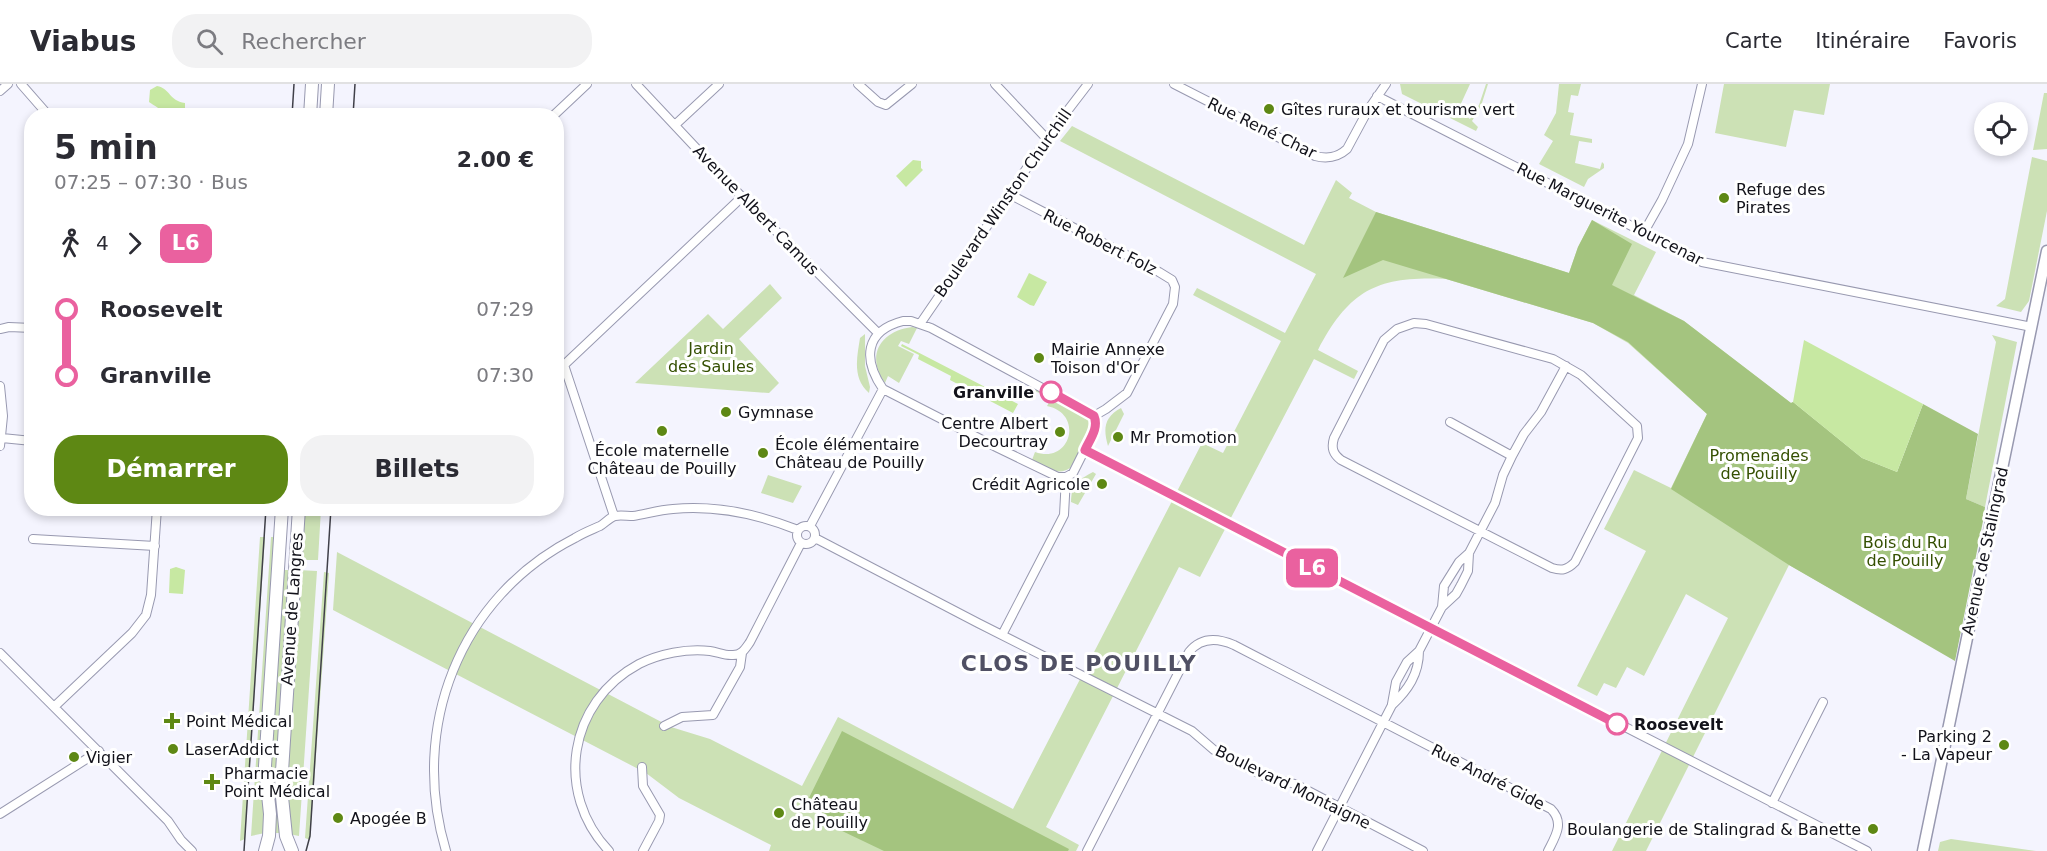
<!DOCTYPE html>
<html lang="fr">
<head>
<meta charset="utf-8">
<style>
  :root { --surface:#fff; --page:#f2f2f3; --text:#2b2b33; --muted:#7c7c81; --line:#e1e1e2; --accent:#5e8814 }
  body { margin:0; font-family:"DejaVu Sans",sans-serif; background:var(--page); color:var(--text); height:100vh; display:flex; flex-direction:column; font-size:22px; white-space:nowrap }
  * { box-sizing:border-box; margin:0 }
  p { font-size:20px; color:var(--muted) }
  .icon { flex:none; width:33px; height:33px; fill:none; stroke:currentColor; stroke-width:2; stroke-linecap:round; stroke-linejoin:round }
  .map { position:relative; flex:1; overflow:hidden }
  .side { position:absolute; left:24px; top:24px; width:540px; height:408px; display:flex; flex-direction:column; background:var(--surface); border-radius:24px; box-shadow:0 3px 9px #0003 }
  .side>* { flex:none }
  .badge { padding:0 12px; border-radius:9px; font-size:21px; line-height:39px }
  .tools { position:absolute; left:1974px; top:18px; display:grid; gap:12px }
  .tools a { display:grid; place-items:center; width:54px; height:54px; border-radius:50%; background:var(--surface); box-shadow:0 3px 9px #0003; font-size:30px }
  .map>.badge { position:absolute; translate:-50% -50%; box-shadow:0 0 0 3px #fff }
  .legs { display:flex; align-items:center; gap:9px; height:66px; padding:0 30px; font-size:20px }
  .legs p { margin-inline-start:auto }
  .headline { display:flex; align-items:center; justify-content:space-between; height:102px; padding:0 30px }
  h1 { font-size:33px; font-weight:700; line-height:45px }
  .cta { display:flex; gap:12px; margin-top:auto; padding:12px 30px }
  .cta a { flex:1; height:69px; border-radius:24px; background:var(--accent); color:#fff; font-size:24px; font-weight:700; line-height:69px; text-align:center }
  .cta a+a { background:var(--page); color:var(--text) }
  ul { padding:0 30px; list-style:none }
  li { display:flex; align-items:center; gap:21px; height:66px; font-size:22px }
  li i { display:grid; place-items:center; width:9px; height:100%; margin:0 8px; background:currentColor }
  li i::after { content:''; width:15px; height:15px; margin:-8px; border:4px solid; border-radius:50%; background:var(--surface) }
  li p { margin-inline-start:auto }
  li:first-child i { background:linear-gradient(#0000 50%,currentColor 0) }
  li:last-child i { background:linear-gradient(currentColor 50%,#0000 0) }
  header { display:flex; align-items:center; gap:36px; box-sizing:border-box; height:84px; padding:0 30px; background:var(--surface); border-bottom:2px solid var(--line) }
  header strong { font-size:28px }
  nav { display:flex; gap:33px; margin-inline-start:auto; font-size:21px }
  .search { width:420px; height:54px; background:var(--page); display:flex; align-items:center; gap:15px; box-sizing:border-box; padding:0 21px; border-radius:24px; color:var(--muted); font-size:22px }
  .map>svg:first-child { display:block }
</style>
</head>
<body>
<header>
<strong>Viabus</strong>
<div class="search"><svg class="icon" aria-label="search" viewBox="0 0 24 24"><circle cx="10" cy="10" r="6"/><path d="M15 15l6 6"/></svg>Rechercher</div>
<nav><a>Carte</a><a>Itinéraire</a><a>Favoris</a></nav>
</header>
<div class="map">
<svg width="2047" height="767" viewBox="0 0 2047 767">
  <rect width="100%" height="100%" fill="#f4f4fe"/>
  <path fill="#cce1b5" d="M1400,0h70l-12,26 12,9 9,-14 7,-21h2l-7,22 -9,15 6,6 -2,4 -74,-37z
    M1559,0h22l-3,12 -7,-1 -3,17 6,1 -4,22 22,4v4l-13,-2 -4,22 25,6 2,-7 2,2v4l-16,11 -4,8 -45,-23 14,-23 -9,-6 12,-22z
    M1724,0h106l-6,31 -30,-5 -8,37 -71,-14z
    M2044,9h3v56l-14,1z
    M1072,42l232,119 32,-65 16,13 -3,5 27,14 193,61 9,-26 14,-27 64,32 -22,43 50,26 107,82 2,-1 69,56 100,40 -31,148 -142,-81 -143,286h-34l116,-233 -42,-24 -42,82 -17,-9 -11,21 -12,-5 -7,13 -20,-10 69,-135 -42,-22 30,-59 37,18 36,-74 -79,-71 -35,-20 -147,-44c-68,-3 -96,10 -128,71l40,21 -4,8 -40,-20 -114,218 -21,-10 -133,260 33,18 -3,6h-307l2,-6 -92,-47 -33,-25 -313,-163 4,-58 334,175 39,12 92,47 36,-69 175,92 189,-366 21,10 58,-112 -88,-46 4,-7 88,45 31,-59 -256,-133z
    M2032,73l15,4v50l-18,90 -8,11 -25,-6 9,-7z
    M770,200l12,14 -43,41 40,44 -10,10 -134,-10 73,-69 15,15z
    M912,243l5,1 -8,16 -8,-3 -3,5 16,8 -15,29 -11,-7 -3,7c-20,-28 -4,-52 27,-56z
    M865,250v32l5,21 -1,6c-17,-15 -12,-36 -9,-55z
    M1992,251l25,7 -32,165 -19,-8 30,-157z
    M1033,302l55,30c7,16 -10,38 -18,52 -12,9 -27,-2 -38,-8l3,-8c35,13 50,-38 12,-46l4,-7 -20,-10z
    M1121,324l3,6 -16,32c-5,-17 -4,-29 13,-38z
    M1093,388l3,2 -18,31 -7,-3c1,-20 6,-21 22,-30z
    M768,391l34,11 -9,17 -32,-10z
    M305,425h16l-3,51h-16z
    M260,453h5l-20,302 -5,2z
    M271,453h4l-12,259 2,37 -14,3z
    M284,486h6l-15,210 7,53h-10l-3,-44z
    M298,486l19,1 -18,265 -10,-2 -4,-29z
    M324,488l5,1 -19,267 -5,-2z
    M1951,755l85,12h-98l2,-9z"/>
  <path fill="#a4c47f" d="M1376,128l193,61 9,-26 14,-27 40,24 -20,41 72,36 107,82 2,-1 69,56 35,14 26,-68 55,30 -12,65 19,8 -1,9 -29,145 -166,-96 -118,-76 36,-75 -79,-72 -35,-19 -210,-63 -40,18z
    M842,647l227,118 -1,2h-184l-44,-21 -14,-16 -22,-6z"/>
  <path fill="#c7e8a2" d="M157,2c13,2 12,15 28,17v6l-7,6h-13c-4,-6 -10,-9 -16,-13l1,-12z
    M913,76l8,1v7l2,2 -17,17 -10,-11z
    M1029,189l18,9 -13,24 -4,-1 -13,-8z
    M1804,256l119,64 -26,68 -35,-14 -69,-56z
    M902,260l116,60 -5,9 -63,-33 1,-4 -33,-17 1,-4 -18,-9z
    M176,483l9,3 -2,24 -14,-1 1,-24z"/>
  <g fill="none" stroke-linecap="round" stroke-linejoin="round">
    <defs>
      <path id="minor" d="M21,0l28,32
        M636,0l106,113 136,136
        M858,0l20,18 8,3 26,-21
        M995,0l52,55
        M1174,0l141,72c12,3 22,2 32,-7l21,-39 18,-26
        M0,7l8,-7
        M1377,12l325,166 330,65
        M553,32l34,-32
        M676,40l43,-40
        M1009,110l150,78 13,8 3,7 -2,17 -46,89 -21,16 -12,7
        M1644,148l18,-32 26,-56 14,-60
        M903,237h8l20,7 163,88 2,6 -1,7 -22,44 -7,4h-8l-60,-29 -115,-59c-20,-29 -19,-58 20,-68z
        M1414,239l12,1 127,35 28,16 56,51 1,12 -63,124c-8,8 -13,9 -23,6l-211,-108c-8,-6 -10,-12 -7,-22l50,-98 13,-11z
        M920,240l135,-197 33,-43
        M0,245l9,-2 23,1
        M564,281l178,-168
        M564,281l50,151
        M0,302l3,30 -3,30
        M1450,338l62,34
        M2,354l30,3
        M1085,366l782,401
        M797 451a9 9 0 1 1 18 0a9 9 0 1 1-18 0Z
        M810,442l73,-137
        M815,454l163,85 214,108 22,19 50,26 31,8 128,67
        M33,455l122,7
        M1442,523l2,-21 15,-24 10,-9 26,-50 8,-28 9,-19 12,-22 17,-22 25,-46
        M1002,551l62,-120 2,-38
        M0,569l168,168 13,19 11,11
        M1392,620l4,-22 11,-20 12,-11 23,-44 14,-13 5,-9 7,-14 1,-18
        M55,622l77,-73 14,-18 5,-20 6,-87
        M664,642l18,-9 31,-2 27,-48 2,-14
        M642,683l1,19 17,29 -1,6 -16,30
        M1772,719l51,-101
        M0,730l99,-63
        M446,767c-37,-123 13,-254 129,-313 8,-5 16,-8 25,-12 4,-2 10,-9 15,-10 5,-1 12,0 18,0 13,-2 26,-6 40,-7 43,-4 85,5 125,21
        M609,767c-55,-58 -41,-149 30,-187 20,-10 48,-16 71,-13 8,1 15,5 23,4 9,0 12,-6 17,-13l51,-99
        M1087,767l102,-199c12,-15 29,-14 45,-7l317,164c14,14 4,28 -3,42
        M1317,767l75,-146c16,-15 27,-31 27,-54"/>
      <path id="tertiary" d="M1923,767l124,-600"/>
      <path id="primary" d="M310,32l2,-32
        M326,32l2,-32
        M265,767l4,-15 1,-22 -5,-48 17,-258
        M292,767l-6,-15 -5,-49 18,-279"/>
    </defs>
    <use href="#minor" stroke="#9899b0" stroke-width="10"/>
    <use href="#tertiary" stroke="#9899b0" stroke-width="13"/>
    <use href="#primary" stroke="#9899b0" stroke-width="14"/>
    <use href="#minor" stroke="#fff" stroke-width="8"/>
    <use href="#tertiary" stroke="#fff" stroke-width="10"/>
    <use href="#primary" stroke="#fff" stroke-width="12"/>
    <path stroke="#404049" stroke-width="1.5" d="M292,32l2,-32
      M353,32l2,-32
      M244,767l22,-343
      M306,767l4,-15 21,-328"/>
  </g>
  <g fill="none" stroke-linecap="round" stroke-linejoin="round">
    <defs>
      <path id="line-1" d="M1051,308l43,24c5,12 -4,23 -9,34l532,274"/>
    </defs>
    <use href="#line-1" stroke="#fff" stroke-width="14"/>
    <use href="#line-1" stroke="#ea619f" stroke-width="9"/>
  </g>
  <g fill="#5e8814" stroke="#fff" stroke-width="2">
    <circle cx="1269" cy="25" r="6"/>
    <circle cx="1724" cy="114" r="6"/>
    <circle cx="1039" cy="274" r="6"/>
    <circle cx="726" cy="328" r="6"/>
    <circle cx="662" cy="347" r="6"/>
    <circle cx="1060" cy="348" r="6"/>
    <circle cx="1118" cy="353" r="6"/>
    <circle cx="763" cy="369" r="6"/>
    <circle cx="1102" cy="400" r="6"/>
    <path d="M169 628h6v6h6v6h-6v6h-6v-6h-6v-6h6z"/>
    <circle cx="2004" cy="661" r="6"/>
    <circle cx="173" cy="665" r="6"/>
    <circle cx="74" cy="673" r="6"/>
    <path d="M209 689h6v6h6v6h-6v6h-6v-6h-6v-6h6z"/>
    <circle cx="779" cy="729" r="6"/>
    <circle cx="338" cy="734" r="6"/>
    <circle cx="1873" cy="745" r="6"/>
  </g>
  <g fill="#fff" stroke="#ea619f" stroke-width="3">
    <circle cx="1051" cy="308" r="10"/>
    <circle cx="1617" cy="640" r="10"/>
  </g>
  <g text-anchor="middle" dominant-baseline="central" stroke-width="6" stroke-linejoin="round" paint-order="stroke">
    <g font-size="16" fill="#12121a" stroke="#fff" text-anchor="start">
      <text x="1281" y="25">Gîtes ruraux et tourisme vert</text>
      <text x="1736" y="105">Refuge des<tspan x="1736" dy="18">Pirates</tspan></text>
      <text x="1051" y="265">Mairie Annexe<tspan x="1051" dy="18">Toison d'Or</tspan></text>
      <text x="738" y="328">Gymnase</text>
      <text x="1048" y="339" text-anchor="end">Centre Albert<tspan x="1048" dy="18">Decourtray</tspan></text>
      <text x="1130" y="353">Mr Promotion</text>
      <text x="775" y="360">École élémentaire<tspan x="775" dy="18">Château de Pouilly</tspan></text>
      <text x="662" y="366" text-anchor="middle">École maternelle<tspan x="662" dy="18">Château de Pouilly</tspan></text>
      <text x="1090" y="400" text-anchor="end">Crédit Agricole</text>
      <text x="186" y="637">Point Médical</text>
      <text x="1992" y="652" text-anchor="end">Parking 2<tspan x="1992" dy="18">- La Vapeur</tspan></text>
      <text x="185" y="665">LaserAddict</text>
      <text x="86" y="673">Vigier</text>
      <text x="224" y="689">Pharmacie<tspan x="224" dy="18">Point Médical</tspan></text>
      <text x="791" y="720">Château<tspan x="791" dy="18">de Pouilly</tspan></text>
      <text x="350" y="734">Apogée B</text>
      <text x="1861" y="745" text-anchor="end">Boulangerie de Stalingrad &amp; Banette</text>
    </g>
    <g font-size="16" fill="#12121a" stroke="#fff">
      <text transform="translate(1262 44) rotate(26)">Rue René Char</text>
      <text transform="translate(1003 119) rotate(-55)">Boulevard Winston Churchill</text>
      <text transform="translate(756 126) rotate(46)">Avenue Albert Camus</text>
      <text transform="translate(1610 130) rotate(27)">Rue Marguerite Yourcenar</text>
      <text transform="translate(1100 158) rotate(27)">Rue Robert Folz</text>
      <text transform="translate(1985 467) rotate(-78)">Avenue de Stalingrad</text>
      <text transform="translate(292 525) rotate(-86)">Avenue de Langres</text>
      <text transform="translate(1488 693) rotate(27)">Rue André Gide</text>
      <text transform="translate(1293 703) rotate(26)">Boulevard Montaigne</text>
    </g>
    <g font-size="16" fill="#355002" stroke="#fff">
      <text x="711" y="264">Jardin<tspan x="711" dy="18">des Saules</tspan></text>
      <text x="1759" y="371">Promenades<tspan x="1759" dy="18">de Pouilly</tspan></text>
      <text x="1905" y="458">Bois du Ru<tspan x="1905" dy="18">de Pouilly</tspan></text>
    </g>
    <g font-size="16" font-weight="bold" fill="#12121a" stroke="#fff" text-anchor="end">
      <text x="1034" y="308">Granville</text>
      <text x="1634" y="640" text-anchor="start">Roosevelt</text>
    </g>
    <g font-size="22" font-weight="bold" letter-spacing="1.5" fill="#505064" stroke="#fff">
      <text x="1079" y="579">CLOS DE POUILLY</text>
    </g>
  </g>
</svg>
<div class="tools">
<a><svg class="icon" aria-label="locate" viewBox="0 0 24 24"><circle cx="12" cy="12" r="6"/><path d="M12 2v4M12 18v4M2 12h4M18 12h4"/></svg></a>
</div>
<b class="badge" style="left:1312px;top:484px;background:#ea619f;color:#fff">L6</b>
<section class="side">
<div class="headline"><div><h1>5 min</h1><p>07:25 – 07:30 · Bus</p></div><b>2.00 €</b></div>
<div class="legs"><svg class="icon" aria-label="walk" viewBox="0 0 24 24"><circle cx="13" cy="4" r="2"/><path d="M13 8l-2 6 4 7M11 14l-3 7M7 12l3-4h3l4 4"/></svg>4<svg class="icon" aria-label="forward" viewBox="0 0 24 24"><path d="M9 5l7 7-7 7"/></svg><b class="badge" style="background:#ea619f;color:#fff">L6</b></div>
<ul>
<li><i style="color:#ea619f"></i><b>Roosevelt</b><p>07:29</p></li>
<li><i style="color:#ea619f"></i><b>Granville</b><p>07:30</p></li>
</ul>
<div class="cta"><a>Démarrer</a><a>Billets</a></div>
</section>
</div>
</body>
</html>
